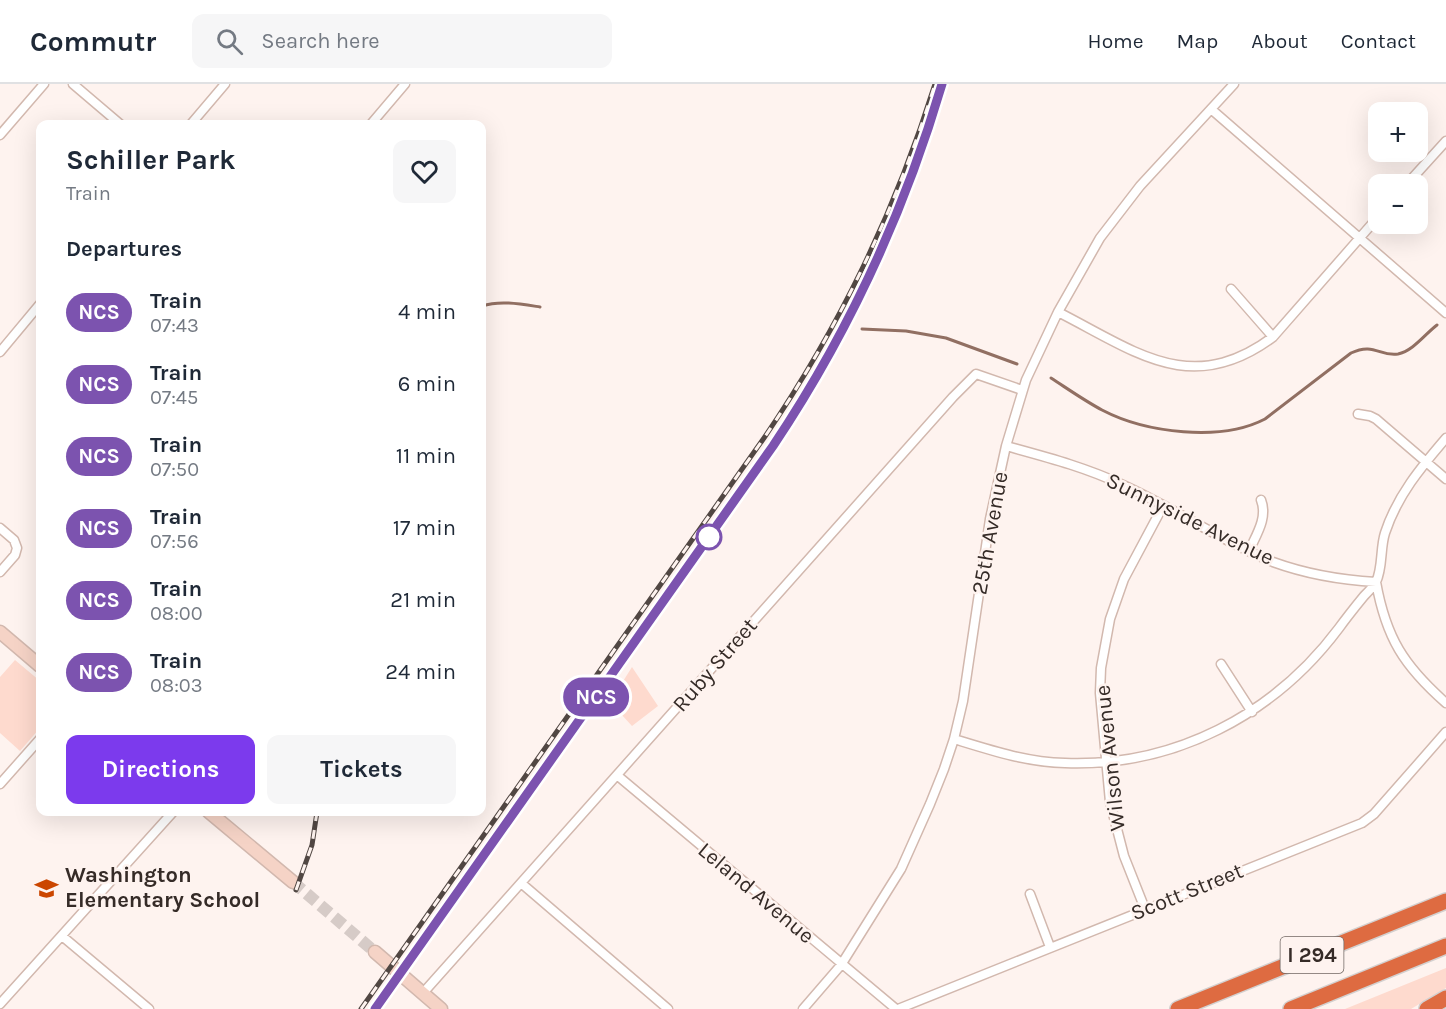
<!DOCTYPE html>
<html lang="en">
<head>
<meta charset="utf-8">
<style>
  :root { --surface:#fff; --page:#f6f6f7; --text:#1f2937; --muted:#747a83; --line:#e0e1e3; --accent:#7c3aed }
  body { margin:0; font-family:Karla,sans-serif; background:var(--page); color:var(--text); height:100vh; display:flex; flex-direction:column; font-size:22px; white-space:nowrap }
  * { box-sizing:border-box; margin:0 }
  p { font-size:20px; color:var(--muted) }
  .icon { flex:none; width:33px; height:33px; fill:none; stroke:currentColor; stroke-width:2; stroke-linecap:round; stroke-linejoin:round }
  .map { position:relative; flex:1; overflow:hidden }
  .details { position:absolute; left:36px; top:36px; width:450px; height:696px; display:flex; flex-direction:column; background:var(--surface); border-radius:12px; box-shadow:0 6px 24px #0002 }
  .details>* { flex:none }
  .badge { padding:0 12px; border-radius:20px; font-size:21px; line-height:39px }
  .tools { position:absolute; left:1368px; top:18px; display:grid; gap:12px }
  .tools a { display:grid; place-items:center; width:60px; height:60px; border-radius:12px; background:var(--surface); box-shadow:0 6px 24px #0002; font-size:30px }
  .map>.badge { position:absolute; translate:-50% -50%; box-shadow:0 0 0 3px #fff }
  h2 { padding:0 30px; font-size:22px; line-height:54px }
  .round { display:grid; place-items:center; flex:none; width:63px; height:63px; border-radius:12px; background:var(--page) }
  .headline { display:flex; align-items:center; justify-content:space-between; height:102px; padding:0 30px }
  h1 { font-size:28px; font-weight:700; line-height:45px }
  .button { display:flex; gap:12px; margin-top:auto; padding:12px 30px }
  .button a { flex:1; height:69px; border-radius:12px; background:var(--accent); color:#fff; font-size:24px; font-weight:700; line-height:69px; text-align:center }
  .button a+a { background:var(--page); color:var(--text) }
  ul { padding:0; list-style:none }
  li { display:flex; align-items:center; gap:18px; height:72px; padding:0 30px }
  li div { flex:1 }
  li b { display:block; font-size:22px }
  li em { font-style:normal }
  li .badge { min-width:66px; font-weight:700; text-align:center }
  header { display:flex; align-items:center; gap:36px; box-sizing:border-box; height:84px; padding:0 30px; background:var(--surface); border-bottom:2px solid var(--line) }
  header strong { font-size:28px }
  nav { display:flex; gap:33px; margin-inline-start:auto; font-size:21px }
  .search { width:420px; height:54px; background:var(--page); display:flex; align-items:center; gap:15px; box-sizing:border-box; padding:0 21px; border-radius:12px; color:var(--muted); font-size:22px }
  .map>svg:first-child { display:block }
</style>
</head>
<body>
<header>
<strong>Commutr</strong>
<div class="search"><svg class="icon" aria-label="search" viewBox="0 0 24 24"><circle cx="10" cy="10" r="6"/><path d="M15 15l6 6"/></svg>Search here</div>
<nav><a>Home</a><a>Map</a><a>About</a><a>Contact</a></nav>
</header>
<div class="map">
<svg width="1446" height="925" viewBox="0 0 1446 925">
  <rect width="100%" height="100%" fill="#fef3ef"/>
  <path fill="#fedace" d="M15,576l25,21v47l-20,23 -20,-18v-56z
    M632,583l26,39 -26,20 -22,-24z
    M1446,884v20l-35,21h-66z"/>
  <g fill="none" stroke-linecap="round" stroke-linejoin="round">
    <path stroke="#916f62" stroke-width="3" d="M482,222c18,-6 39,-2 58,1
      M862,245l44,2 40,7 71,26
      M1051,294c17,11 34,23 51,32 44,23 119,32 163,9l86,-66c23,-11 29,4 47,1 15,-3 27,-20 39,-29"/>
    <path stroke="#d6cbc7" stroke-width="12" stroke-dasharray="12 6" stroke-linecap="butt" d="M293,798l82,70"/>
    <defs>
      <path id="minor" d="M73,0l47,40
        M1211,25l235,204
        M191,40l34,-40
        M371,40l34,-40
        M0,51l44,-51
        M1407,100l39,-43
        M1231,205l42,48
        M1058,228c77,39 133,86 215,25l105,-120
        M0,268l40,-48
        M1358,330l12,2 6,3 70,60
        M1006,362c40,11 79,21 117,39 51,23 98,56 150,77 33,12 68,18 103,20 10,56 28,84 70,121
        M0,444l14,12 3,8 -2,7 -15,17
        M1249,467c7,-16 19,-33 12,-51
        M1221,580l31,48
        M954,655c36,11 72,23 111,24 109,4 209,-48 274,-135 8,-11 16,-21 25,-32 4,-4 9,-9 12,-14 7,-14 4,-34 9,-49 12,-37 36,-66 61,-95
        M618,692l278,233
        M0,700l40,-45
        M521,799l147,126
        M1030,810l20,53
        M1145,825l-21,-53 -14,-54 -10,-109 1,-25 9,-49 14,-40 39,-73
        M62,852l87,73
        M423,909l530,-596 23,-23 46,16
        M0,920l173,-192
        M803,925l38,-44 60,-96 29,-65 14,-35 10,-30 9,-38 27,-182 16,-73 20,-66 32,-68 42,-74 40,-52 94,-102
        M898,925l464,-186 12,-9 72,-82"/>
      <path id="secondary" d="M0,548l40,34
        M209,728l84,70
        M375,868l66,57"/>
      <path id="motorway" d="M1178,925l268,-108
        M1291,925l155,-63
        M1427,925l19,-11"/>
    </defs>
    <use href="#minor" stroke="#d2b8ae" stroke-width="11"/>
    <use href="#secondary" stroke="#d2b8ae" stroke-width="15"/>
    <use href="#motorway" stroke="#d3d0cf" stroke-width="18"/>
    <use href="#minor" stroke="#fff" stroke-width="8"/>
    <use href="#secondary" stroke="#f5d3c6" stroke-width="12"/>
    <use href="#motorway" stroke="#de6b41" stroke-width="15"/>
    <defs>
      <path id="rail" d="M296,806l16,-45 5,-33
        M361,925l403,-571c76,-112 130,-224 171,-354
        M375,925l418,-592 57,-99 35,-74"/>
    </defs>
    <use href="#rail" stroke="#514743" stroke-width="5"/>
    <use href="#rail" stroke="#fef3ef" stroke-width="3" stroke-dasharray="9" stroke-linecap="butt"/>
  </g>
  <g fill="none" stroke-linecap="round" stroke-linejoin="round">
    <defs>
      <path id="line" d="M375,925l398,-563c75,-112 131,-233 169,-362"/>
    </defs>
    <use href="#line" stroke="#fff" stroke-width="14"/>
    <use href="#line" stroke="#7c53af" stroke-width="9"/>
  </g>
  <defs>
    <symbol id="school-bare" viewBox="-9 -9 18 18"><path d="M0-5L7-2L0 1L-7-2ZM-4 1L0 2.5L4 1V4Q0 6-4 4Z" fill="#cb4600" stroke="#fef3ef" stroke-width="2.5" paint-order="stroke"/></symbol>
  </defs>
  <g fill-rule="evenodd">
    <use href="#school-bare" x="30" y="788" width="33" height="33"/>
  </g>
  <circle fill="#fff" stroke="#7c53af" stroke-width="3" cx="709" cy="453" r="12"/>
  <g text-anchor="middle" dominant-baseline="central" stroke-width="5" stroke-linejoin="round" paint-order="stroke">
    <rect fill="#fef3ef" stroke="#716763" stroke-width="1.5" x="1280.5" y="853" width="63" height="36" rx="4.5"/>
    <g font-size="21" font-weight="bold" fill="#352b27">
      <text x="1312" y="871">I 294</text>
    </g>
    <g font-size="22" fill="#352b27" stroke="#fef3ef">
      <text transform="translate(1190 435) rotate(26)">Sunnyside Avenue</text>
      <text transform="translate(990 449) rotate(-80)">25th Avenue</text>
      <text transform="translate(715 581) rotate(-49)">Ruby Street</text>
      <text transform="translate(1110 674) rotate(-96)">Wilson Avenue</text>
      <text transform="translate(1187 808) rotate(-22)">Scott Street</text>
      <text transform="translate(756 809) rotate(40)">Leland Avenue</text>
    </g>
    <g font-size="22" font-weight="bold" fill="#352b27" stroke="#fef3ef" text-anchor="start">
      <text x="65" y="791">Washington<tspan x="65" dy="25">Elementary School</tspan></text>
    </g>
  </g>
</svg>
<div class="tools">
<a>+</a>
<a>−</a>
</div>
<b class="badge" style="left:596px;top:613px;background:#7c53af;color:#fff">NCS</b>
<section class="details">
<div class="headline"><div><h1>Schiller Park</h1><p>Train</p></div><a class="round"><svg class="icon" aria-label="heart" viewBox="0 0 24 24"><path d="M12 20l-8-8c-3-5 5-10 8-4 3-6 11-1 8 4z"/></svg></a></div>
<h2>Departures</h2>
<ul>
<li><span class="badge" style="background:#7c53af;color:#fff">NCS</span><div><b>Train</b><p>07:43</p></div><em>4 min</em></li>
<li><span class="badge" style="background:#7c53af;color:#fff">NCS</span><div><b>Train</b><p>07:45</p></div><em>6 min</em></li>
<li><span class="badge" style="background:#7c53af;color:#fff">NCS</span><div><b>Train</b><p>07:50</p></div><em>11 min</em></li>
<li><span class="badge" style="background:#7c53af;color:#fff">NCS</span><div><b>Train</b><p>07:56</p></div><em>17 min</em></li>
<li><span class="badge" style="background:#7c53af;color:#fff">NCS</span><div><b>Train</b><p>08:00</p></div><em>21 min</em></li>
<li><span class="badge" style="background:#7c53af;color:#fff">NCS</span><div><b>Train</b><p>08:03</p></div><em>24 min</em></li>
</ul>
<div class="button"><a>Directions</a><a>Tickets</a></div>
</section>
</div>
</body>
</html>
